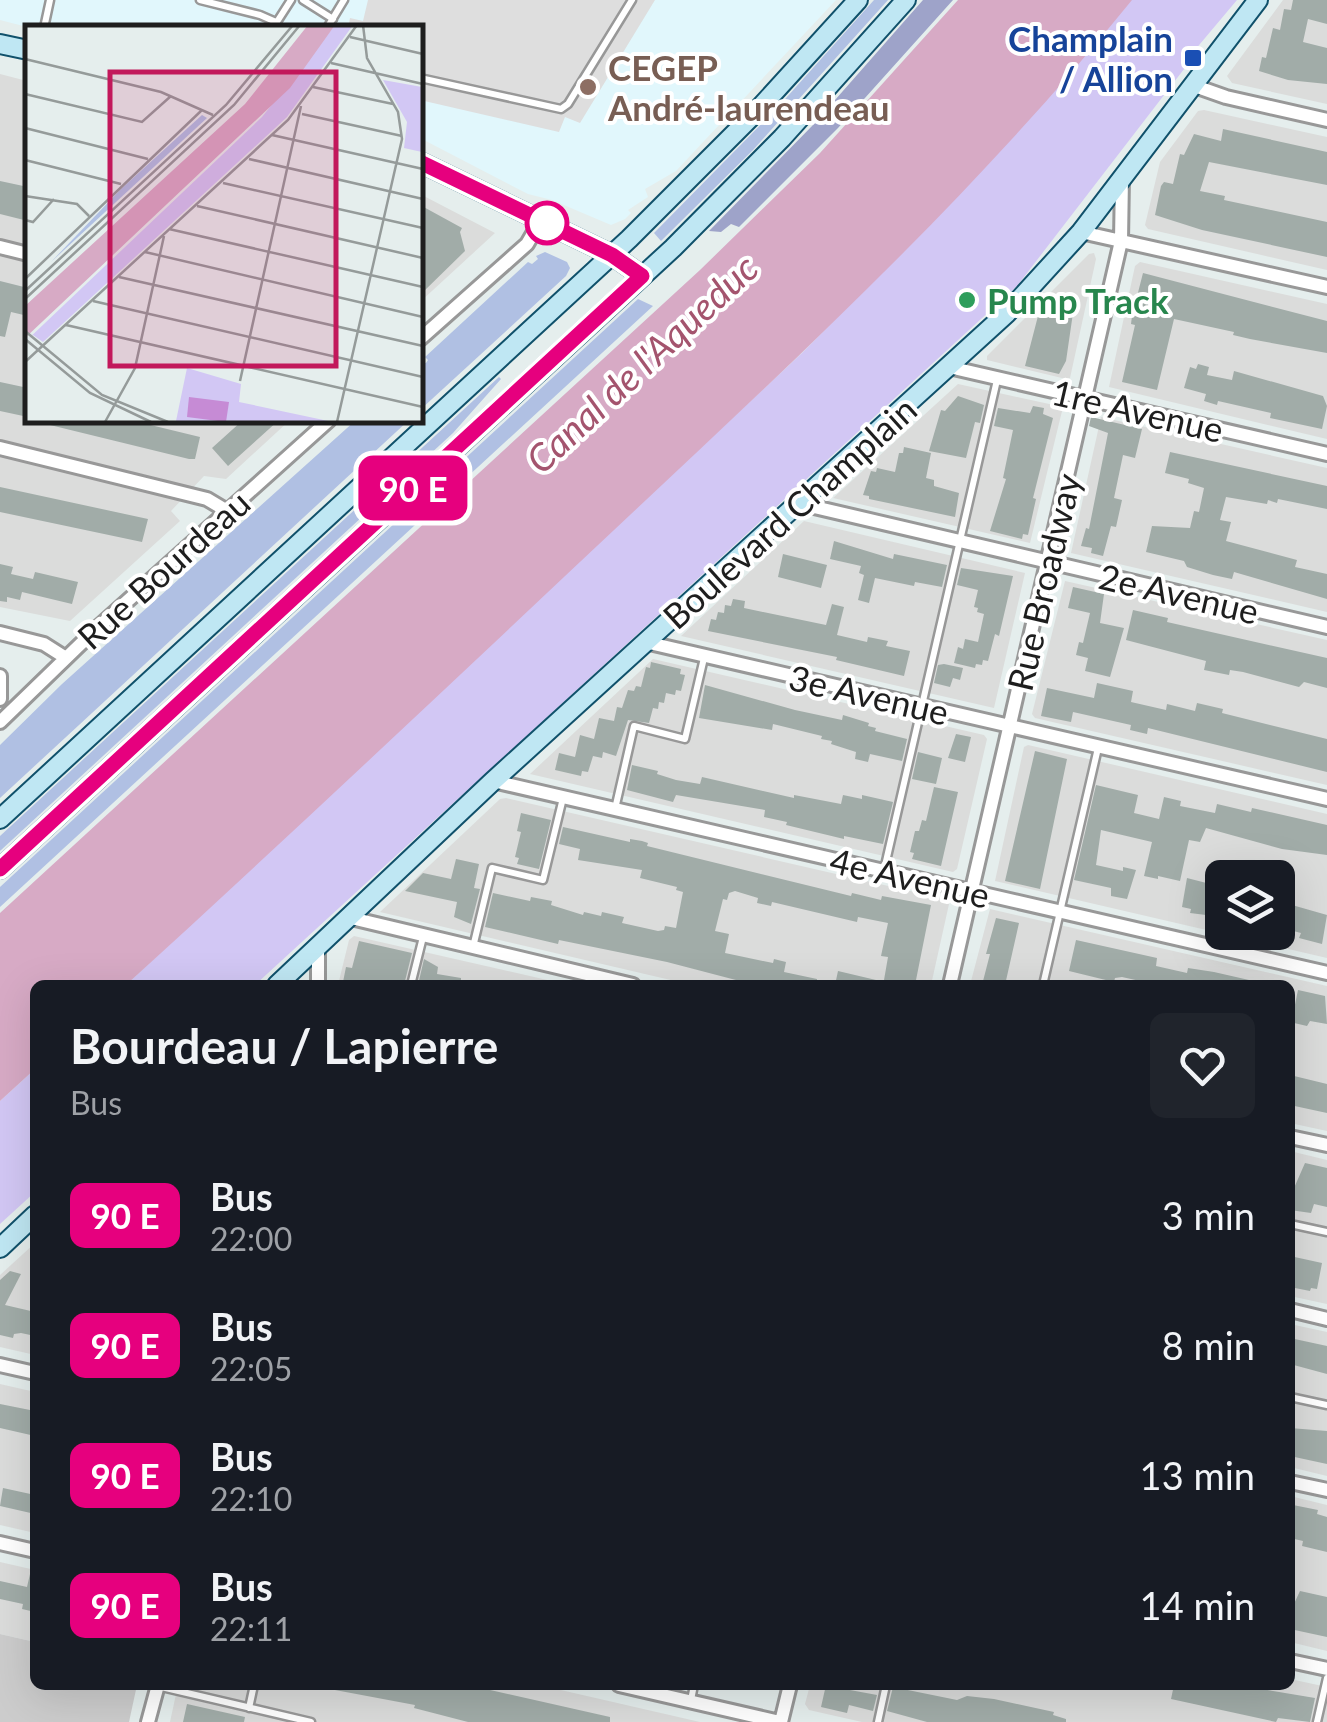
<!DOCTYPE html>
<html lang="fr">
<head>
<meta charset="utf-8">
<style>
  :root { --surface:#171b24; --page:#20242c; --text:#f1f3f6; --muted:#9ea1a6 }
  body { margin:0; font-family:Lato,sans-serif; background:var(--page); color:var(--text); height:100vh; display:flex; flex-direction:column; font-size:38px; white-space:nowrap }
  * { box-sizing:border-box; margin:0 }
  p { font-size:32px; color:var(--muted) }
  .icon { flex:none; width:55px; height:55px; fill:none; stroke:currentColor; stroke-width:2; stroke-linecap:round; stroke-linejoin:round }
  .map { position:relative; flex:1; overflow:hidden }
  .details { position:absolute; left:30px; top:980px; width:1265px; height:710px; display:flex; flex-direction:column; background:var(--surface); border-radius:15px; box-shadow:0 10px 40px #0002 }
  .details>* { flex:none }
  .badge { padding:0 20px; border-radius:15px; font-size:35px; line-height:65px }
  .buttons { position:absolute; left:1205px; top:860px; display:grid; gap:20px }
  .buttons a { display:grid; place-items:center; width:90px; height:90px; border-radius:15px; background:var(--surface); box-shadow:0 10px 40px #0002; font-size:50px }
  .map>.badge { position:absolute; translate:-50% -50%; box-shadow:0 0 0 5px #fff }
  .round { display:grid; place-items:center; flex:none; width:105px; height:105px; border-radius:15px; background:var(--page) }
  .overview { display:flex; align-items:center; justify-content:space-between; height:170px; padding:0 40px }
  h1 { font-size:48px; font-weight:700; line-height:75px }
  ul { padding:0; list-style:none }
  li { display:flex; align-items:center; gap:30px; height:130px; padding:0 40px }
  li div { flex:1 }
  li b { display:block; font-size:38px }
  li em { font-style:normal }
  li .badge { min-width:110px; font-weight:700; text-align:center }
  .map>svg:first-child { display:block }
</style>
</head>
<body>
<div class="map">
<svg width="1327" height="1722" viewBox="0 0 1327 1722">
  <rect width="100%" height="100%" fill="#e5eeed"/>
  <path fill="#dbdcdb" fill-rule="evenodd" d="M1283,0h44v104l-95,-21 -5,-7z
    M0,74l27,7 1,339h262l-64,59 -22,-3 -33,35 9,10 -110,100 -70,-14z
    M1204,110l123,27v133l-179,-41 -3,-4 15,-63 38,-51z
    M420,194l75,39 -75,69z
    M1089,254l5,-1 2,6 -26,119 -4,1 -79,-19v-4z
    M1140,262l187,42v135l-218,-52 26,-121z
    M958,384l105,23 -33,136 -197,-45z
    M1101,417l226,51v144l-256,-59z
    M804,521l221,52 -31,135 -313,-72z
    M1065,581l262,59v145l-292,-67 -3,-4z
    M653,659l331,76 3,4 -30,130 -4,3 -423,-98z
    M1028,745l299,69v144l-332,-77 29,-134zM1222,878h56v54h-56z
    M506,798l439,101 4,5 -18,81h-239l-312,-73 120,-113z
    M990,909l337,77v145l-37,-8v-138h-320z
    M354,936l215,49h-231l11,-45z
    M1290,1151l37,9v144l-37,-8z
    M35,1243v112l-35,-8v-72z
    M1290,1324l37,8v144l-37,-9z
    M0,1384l35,8v141l-35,-8z
    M1290,1496l37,9v146l-37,-9z
    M0,1562l35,8v72l-35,-8z
    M1290,1679l37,8v35h-465l-53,-12 -4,-6 5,-19h480z
    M178,1685h361l161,37h-530z"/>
  <path fill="#e1f7fc" d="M0,0h836l-160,171 -31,18 3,8 -20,13 3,3 -6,6 -14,6 -59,-25 -24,-6 -108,-56v-110h-389l-31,-8z"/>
  <path fill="#ccc" d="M0,1634l35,8v43h102l-8,37h-129z"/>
  <path fill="#b0c0e3" d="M874,0h14l-135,150 -92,91 -7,-8 124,-126z
    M545,252l22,10 3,6 -4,8 -146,134v-48l6,1 2,-3 -3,-3 103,-95 4,2 6,-5 -2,-3z
    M638,299l15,7 -653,601v-20z
    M499,377l2,2 -48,54 -453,418v-15z
    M356,420h53l-409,378v-53l62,-61z"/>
  <path fill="#9ea3c9" d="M923,0h30l-115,128 -99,99 -8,-3 -10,8 -12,-1 104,-106z"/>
  <path fill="#d2c7f4" d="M1131,0h106l-48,57 2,3 -174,226 -762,699h-129l676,-632 189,-192z
    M35,1069v123l-35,32v-123z"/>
  <path fill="#dedede" d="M368,0h287l-75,123 -15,-6 -6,15 -139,-32v-72h-72l2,-10 13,3z"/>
  <path fill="#d7aac5" d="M958,0h174c-151,187 -327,351 -502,515 -167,157 -334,315 -504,470h-91v84l-35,32v-188l700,-643 120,-117z"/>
  <path fill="#a1aca8" d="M1293,0h34v24l-19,-5 -5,23 24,6v36l-39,-4 -29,-9 3,-14 4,1 7,-30 7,2 4,-21 7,1z
    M1223,129l104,23v33l-118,-23 -9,29 25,5 -1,4 103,22v35l-125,-27 -47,-15 6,-29 3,-4 9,2 7,-30 4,1 10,-21 27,7z
    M0,181l28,6v34l-28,-7z
    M420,205l42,23 -2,4 5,19 -45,44z
    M1143,273l184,48v32l-77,-14 -17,-4 1,-3 -60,-13 -17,71 -35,-8 13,-57 -4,-1 1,-8z
    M0,281l28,7v28l-17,-4 -6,25 -5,-1z
    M1049,308l24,5 -7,48 -7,13 -34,-8 13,-50 10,-4z
    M1198,364l11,3 -2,8 25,5 2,-9 89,25 4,10 -5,23 -52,-11 1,-5 -53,-12 -1,4 -13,-4 2,-7 -22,-6 6,-21 6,2z
    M0,382l28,6v29l-28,-6z
    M958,396l26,9 -4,18 -5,-1 -9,36 -37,-7 12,-41 4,1z
    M1033,406l11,2 -1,6 10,4 -20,80 3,1 -8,36 -5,-1 -1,5 -32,-8 16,-52 -3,-1 10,-48 -19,-4 4,-18 32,5z
    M1091,417l51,12 -7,29 -12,-3 -9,43 8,2 -6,27 -5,-1 -8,30 -12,-3 1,-5 -11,-2 5,-18 3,1 19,-96 -19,-7z
    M50,420h80l70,17 -5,22h-6l-139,-34z
    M243,420h36l-51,46 -16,-18z
    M904,447l27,6 -5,25 8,2v6l25,7 -4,24 -86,-18v-3l-6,-1 8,-24 5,1 1,-4 18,4 4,-19h4z
    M1170,452l157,34v23l-49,-10 -1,4 -9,-3 -1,4 -41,-7 -6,23 11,2 -5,19 71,19 -2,7 32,7v25l-93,-27 -2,7 -19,-4 -26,-8 -3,-6 -38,-9 6,-26 38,2 4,-17 5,1 5,-24 -16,-5 1,-4 -24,-6z
    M0,487l148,32 -6,23 -142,-30z
    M834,541l59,18 1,-5 53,11 -5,22 -27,-5 -1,4 -39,-8 -6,25 -11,-3 6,-25 -5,-2 2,-7 -31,-7z
    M783,554l44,11 -6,23 -43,-11z
    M0,564l13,3 -2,7 22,5 2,-7 43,10 -6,22 -50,-12 -2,8 -13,-3v5l-7,-1z
    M961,568l52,8 -14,60 -4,-2 -7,27 -5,-1 -1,5 -6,-1 -1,4 -21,-5 4,-16 5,2 2,-10 13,3 6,-28 -7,-2 1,-4 -4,-1 4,-17 -21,-5z
    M1073,587l31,7 -4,29 24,5 -14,49 -25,-6 3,-13 -12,-3 3,-13 4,1 7,-30 -22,-5z
    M733,599l12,2 -1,7 82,17 6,-21 12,3 -7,28 30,7 1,-5 20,4 -2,5 24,5 -6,25 -68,-16 1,-3 -129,-26 3,-12 5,1 2,-8 6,1 1,-8 6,1z
    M1133,610l35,8 -1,4 160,36v30l-23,-6 -5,5 -56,-15 -13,-2 -1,5 -25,-5 2,-9 -80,-21z
    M651,662l30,7 -1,5 5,1 -4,16 -5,-1 -1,5 -9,-2 -2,10 -5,-1 -1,7 -5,-1 -4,15 -21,-3 -12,36 -13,-4 -1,6 -9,-2 -5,16 -6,-1 -1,5 -26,-6 4,-17 16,4 5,-22 14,4 5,-21 15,3 3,-14 5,1 6,-18 6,1 2,-5 5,1 5,-20 4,1z
    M944,664l19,4 -3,12 -7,-2 -3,9 -16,-4 4,-18z
    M1097,683l36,8 -2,11 35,8 1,-6 28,7 2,-8 26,6 -1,4 105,26v33l-179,-44 -1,6 -17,-4 1,-5 -58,-13 -2,10 -30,-6 6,-28 47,10z
    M705,685l90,25 47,10 1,-5 26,8 -1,3 8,2 -1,3 32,8 -5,22 -32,-7 -2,8 -13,-3 1,-7 -25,-8 1,-3 -11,-2 1,-3 -49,-12 -1,6 -73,-12z
    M956,734l15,3 -6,25 -17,-4z
    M1035,751l32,8 -27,130 -35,-8z
    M918,752l24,6 -6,26 -24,-5z
    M632,765l26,6 -1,3 19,6 24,4 2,-7 92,21v-3l47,9 2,-9 19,4v-4l31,7 -10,42 -39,-8v3l-58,-14 1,-3 -23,-5 1,-7 -89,-15 -3,7 -46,-12z
    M1096,785l42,10 -4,18 25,6 5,-22 17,4 -1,5 35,7 2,-9 34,8 1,-4 75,17v30l-45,-6 -76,-21 -6,14 -11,-2 -9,41 -22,-5v3l-14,-3 8,-34 -51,-12 -5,35 27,6v-4l13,3 -9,29 -16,-3v-8l-37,-8z
    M934,787l24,5 -17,74 -29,-7 2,-6 -4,-1 5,-21h4l3,-11 4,1z
    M521,813l30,7 -12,49 -22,-5 2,-6 -4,-1 6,-25 -4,-1z
    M563,827l67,15v-3l12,2 6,2 -1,3 204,50 1,-3 29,7 1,-4 49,9 -16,80h-27l1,-4 -5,-1 4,-23 -7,-1 7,-33 -30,-6 -1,5 -85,-20 -1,4 -14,-3 1,-5 -23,-7 -6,2 -2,7 -4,-1 -8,32 14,3 -4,19 48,10 1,-4 12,3 -2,10 33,7v6h-62l-88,-23 -108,-22 -1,4 -73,-17 8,-34 37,8 1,-4 21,4 -1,4 32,10 1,-3 17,4 1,-4 22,5 -2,6 36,8 6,-1 1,-4 11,2 7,-36 -7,-2 1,-3 -37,-9 2,-8 -64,-10 2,-11 -21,-5z
    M456,859l23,5 -5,24 6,1 -9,35 -17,-7 3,-15 -52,-11 18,-18 28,6z
    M1187,878l35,9v30l-32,-4 1,-4 -9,-2z
    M1278,901l49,14 -5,29 -23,-6 2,-5 -23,-6z
    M996,918l23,5 -14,62h-23l8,-31h-4z
    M1076,940l81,18 -1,8 31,7 1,-5 26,4 35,8v5h-91l-36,-8 -7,1 -1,4 -45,-11z
    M359,941l53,12 -8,32h-46l-15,-3 3,-15 6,1z
    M424,959l14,8 -1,7 24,4v7h-43z
    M838,971l38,9v5h-41z
    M1298,990l27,6 2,28 -17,-3 -3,5 -13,-3 -2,-4z
    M1290,1075l37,9v29l-37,-8z
    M1305,1163l22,5v39l-13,-3 -3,9 -21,-3v-23l4,1z
    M1290,1256l32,7 -5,26 -6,-1 -1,3 -20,-4z
    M10,1271l11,3 -16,31 30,7v24l-14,-3 -7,1 -1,4 -13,-3v-55z
    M1290,1338l37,8v28l-37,-10z
    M0,1404l35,7v25l-35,-8z
    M1290,1428l37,3v33l-37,-8z
    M3,1488l32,7v19l-35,-8z
    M1293,1505l25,5 -1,4 10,3v35l-25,-6 1,-5 -13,-3z
    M30,1574l5,1v37l-13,-3 1,-5 -23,-5v-18l27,6z
    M1300,1591l27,6v40l-37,-8 3,-23z
    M335,1685h133l142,32v5h-142l-54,-14 1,-3 -80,-15z
    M826,1685h26l-2,5 27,5 -4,16 -24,-6 -2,8 -26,-6z
    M1174,1685h64l77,13 -5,24 -32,-4 -2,4 -105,-23z
    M893,1687l64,13 10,-4 27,3 60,13 -1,3 13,4v3h-139l-40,-11z
    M187,1704l58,13 -1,5h-61z"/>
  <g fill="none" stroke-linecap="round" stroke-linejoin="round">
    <defs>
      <path id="lane" d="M200,0l60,15 16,7
        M303,0l30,19
        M44,28l6,-28
        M273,28l18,-28
        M327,28l17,-28
        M420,78l141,31 7,-5 64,-104
        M615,809l19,-83 51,13 19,-81
        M884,870l113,-490
        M473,947l19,-79 51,12 20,-82
        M411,985l12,-48
        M1043,985l55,-237
        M1290,1224l37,8
        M1290,1397l37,8
        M157,1686l154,36
        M691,1700l3,-15
        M249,1708l5,-23
        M878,1722l8,-37
        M1317,1722l10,-44"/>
      <path id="street" d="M1192,85l34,12 101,23
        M1081,232l246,55
        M0,247l28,7
        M420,339l107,-95 14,-24
        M949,367l378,87
        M0,448l207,51 20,12
        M797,503l530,124
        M0,633l44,11 22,14
        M645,642l682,157
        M0,676v23
        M0,722l94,-91 235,-211
        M493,781l834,192
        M347,917l286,68
        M318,945v40
        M950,985l171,-744 1,-64
        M1290,1137l37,8
        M1290,1310l37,9
        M0,1365l35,8
        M1290,1482l37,8
        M0,1543l35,8
        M1290,1661l37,8
        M619,1685l161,37
        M148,1722l10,-37
        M781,1722l9,-37"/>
      <path id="secondary" d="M0,44l28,6
        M420,162l192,93 30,21
        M0,819l629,-580 127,-127 102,-112
        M0,869l673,-621 109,-110 124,-138
        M277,985l216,-204 514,-468 74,-81 177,-232
        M0,1248l35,-33"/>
    </defs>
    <use href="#lane" stroke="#989898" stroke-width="11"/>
    <use href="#street" stroke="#989898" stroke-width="18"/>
    <use href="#secondary" stroke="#10516b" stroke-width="22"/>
    <use href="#lane" stroke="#fff" stroke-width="6"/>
    <use href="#street" stroke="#fff" stroke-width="12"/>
    <use href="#secondary" stroke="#bfe7f3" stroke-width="18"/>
  </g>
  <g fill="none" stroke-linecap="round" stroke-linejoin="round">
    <defs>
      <path id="line" d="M0,869l642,-593 -30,-21 -192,-93"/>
    </defs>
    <use href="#line" stroke="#fff" stroke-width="22"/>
    <use href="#line" stroke="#e6007e" stroke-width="15"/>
  </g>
  <rect fill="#1a4fb4" stroke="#fff" stroke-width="4" x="1183" y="48" width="20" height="20" rx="5"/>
  <circle fill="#8d6e63" stroke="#fff" stroke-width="4" cx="588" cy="87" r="10"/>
  <circle fill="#fff" stroke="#e6007e" stroke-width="5" cx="547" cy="223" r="20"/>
  <circle fill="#2e9e5b" stroke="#fff" stroke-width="4" cx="967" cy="300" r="10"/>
  <g text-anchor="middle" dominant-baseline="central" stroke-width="8" stroke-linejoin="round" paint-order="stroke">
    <g font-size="35" font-weight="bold" fill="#164399" stroke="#fff" text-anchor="end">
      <text x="1173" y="38">Champlain<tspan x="1173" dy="40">/ Allion</tspan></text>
    </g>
    <g font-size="35" font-weight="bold" fill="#785e54" stroke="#fff" text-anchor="start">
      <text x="608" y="67">CEGEP<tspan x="608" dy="40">André-laurendeau</tspan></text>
    </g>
    <g font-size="35" font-weight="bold" fill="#27864d" stroke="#fff" text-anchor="start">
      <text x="987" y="300">Pump Track</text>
    </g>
    <g font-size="35" fill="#1e1e1e" stroke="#fff">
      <text transform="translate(1138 410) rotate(13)">1re Avenue</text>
      <text transform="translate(789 512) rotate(-42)">Boulevard Champlain</text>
      <text transform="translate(163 569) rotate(-42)">Rue Bourdeau</text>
      <text transform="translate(1043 582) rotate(-77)">Rue Broadway</text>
      <text transform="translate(1179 593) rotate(13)">2e Avenue</text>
      <text transform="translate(869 694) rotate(13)">3e Avenue</text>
      <text transform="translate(910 877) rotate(13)">4e Avenue</text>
    </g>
    <g font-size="38" font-style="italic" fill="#a4546e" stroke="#fff">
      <text transform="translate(641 363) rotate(-43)">Canal de l'Aqueduc</text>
    </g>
  </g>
  <g transform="translate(25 25)">
    <rect width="398" height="398" fill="#e5eeed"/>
    <path d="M177,90l5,3 -156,144 70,-73z" fill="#b0c0e3"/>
    <path d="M310,0h18l-66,92 -244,225 -10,-7 -8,7 237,-225zM358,55l39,7v65l-18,-4 3,-26zM162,343l54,16 -2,18 94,20 -157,-1z" fill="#d2c7f4"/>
    <path d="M164,372l40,5 -3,20 -39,-5z" fill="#c68bd5"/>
    <path d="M283,0h27l-45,63 -265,250v-32l220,-202z" fill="#d7aac5"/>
    <path fill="none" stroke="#959b9a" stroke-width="2.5" d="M325,12l73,17M0,34l136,33 52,23M306,38l92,21M288,62l80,17M0,69l117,28 29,-26M277,89l100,22M0,103l123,31M247,110l151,34M224,134l174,40M0,135l96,24M198,158l200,45M0,171l52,8 12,12M172,181l226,52M0,195l8,2 21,-23M144,204l254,58M120,227l278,65M94,252l304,69M0,254l177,-169M0,266l201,-186 67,-80M0,274l209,-194 66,-80M68,276l330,76M41,300l357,82M0,306l77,64 66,27M0,314l65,54 61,29M0,337l263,-242 69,-95M215,356l61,-275M80,397l30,-54 29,-132M312,397l65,-283 -4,-27 -31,-54 -4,-33"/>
    <path fill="#c2185b" fill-opacity="0.15" stroke="#c2185b" stroke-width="5" d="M85,47h226v294h-226z"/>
    <rect width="398" height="398" fill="none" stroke="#1e1e1e" stroke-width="5"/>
  </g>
</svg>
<div class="buttons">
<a><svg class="icon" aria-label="layers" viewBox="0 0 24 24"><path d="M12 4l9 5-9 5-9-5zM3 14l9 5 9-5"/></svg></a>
</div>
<b class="badge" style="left:413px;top:488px;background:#e6007e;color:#fff">90 E</b>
<section class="details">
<div class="overview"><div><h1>Bourdeau / Lapierre</h1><p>Bus</p></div><a class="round"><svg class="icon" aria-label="heart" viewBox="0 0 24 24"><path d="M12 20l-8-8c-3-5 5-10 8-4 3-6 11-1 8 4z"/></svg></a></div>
<ul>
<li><span class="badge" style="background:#e6007e;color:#fff">90 E</span><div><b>Bus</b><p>22:00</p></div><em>3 min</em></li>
<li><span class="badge" style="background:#e6007e;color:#fff">90 E</span><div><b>Bus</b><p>22:05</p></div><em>8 min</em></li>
<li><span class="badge" style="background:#e6007e;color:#fff">90 E</span><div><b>Bus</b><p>22:10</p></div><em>13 min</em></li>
<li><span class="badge" style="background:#e6007e;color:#fff">90 E</span><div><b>Bus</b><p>22:11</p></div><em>14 min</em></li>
</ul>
</section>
</div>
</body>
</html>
